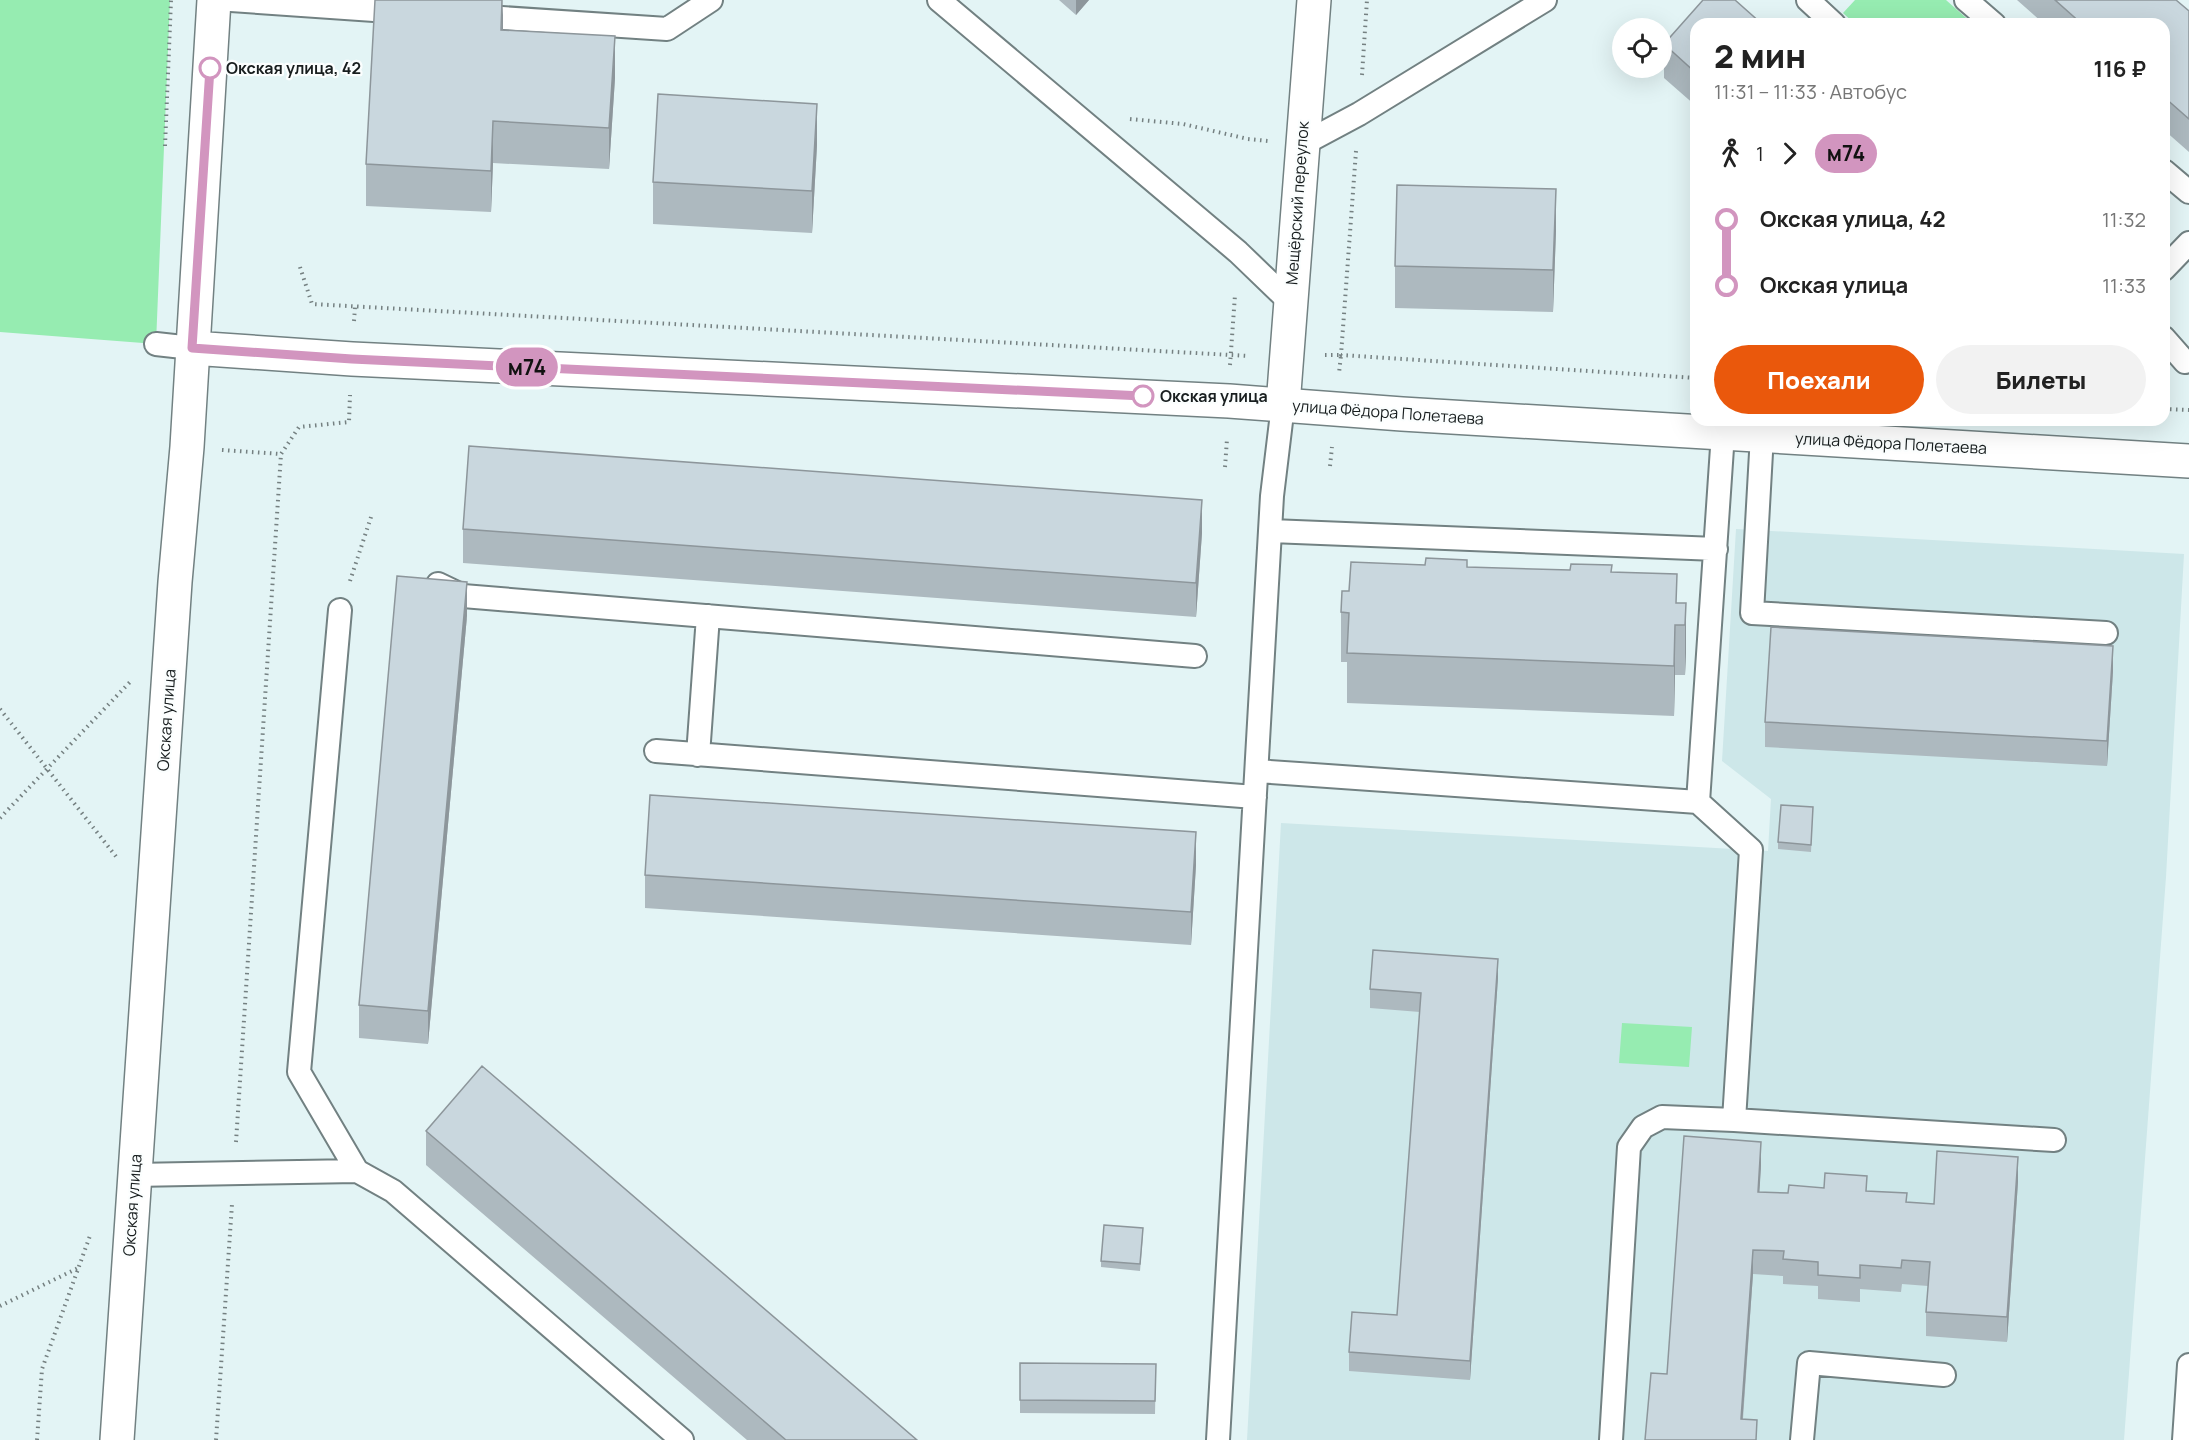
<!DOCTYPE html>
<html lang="ru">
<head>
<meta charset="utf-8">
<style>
  :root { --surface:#fff; --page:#f2f2f2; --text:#222; --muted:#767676; --accent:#ea580c }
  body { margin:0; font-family:Manrope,sans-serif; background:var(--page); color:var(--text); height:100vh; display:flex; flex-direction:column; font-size:22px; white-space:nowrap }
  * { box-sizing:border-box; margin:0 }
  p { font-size:20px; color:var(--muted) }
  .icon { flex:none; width:33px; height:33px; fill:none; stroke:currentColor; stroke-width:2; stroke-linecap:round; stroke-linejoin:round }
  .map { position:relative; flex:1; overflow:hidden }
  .panel { position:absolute; left:1690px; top:18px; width:480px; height:408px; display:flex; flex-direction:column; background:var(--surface); border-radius:18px; box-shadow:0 6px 24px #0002 }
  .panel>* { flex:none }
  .badge { padding:0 12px; border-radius:20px; font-size:21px; line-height:39px }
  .tools { position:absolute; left:1612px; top:18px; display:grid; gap:12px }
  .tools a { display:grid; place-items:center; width:60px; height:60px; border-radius:50%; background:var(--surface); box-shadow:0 6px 24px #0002; font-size:30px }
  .map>.badge { position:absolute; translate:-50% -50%; box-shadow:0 0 0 3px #fff }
  .legs { display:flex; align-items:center; gap:9px; height:66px; padding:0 24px; font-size:20px }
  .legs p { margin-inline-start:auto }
  .summary { display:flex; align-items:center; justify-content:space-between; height:102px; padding:0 24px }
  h1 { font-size:33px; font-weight:800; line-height:45px }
  .primary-button { display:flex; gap:12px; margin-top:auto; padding:12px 24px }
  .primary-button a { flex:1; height:69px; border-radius:36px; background:var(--accent); color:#fff; font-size:24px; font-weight:800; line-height:69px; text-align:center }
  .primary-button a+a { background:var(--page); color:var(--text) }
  ul { padding:0 24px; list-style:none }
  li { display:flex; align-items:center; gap:21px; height:66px; font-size:22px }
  li i { display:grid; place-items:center; width:9px; height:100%; margin:0 8px; background:currentColor }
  li i::after { content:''; width:15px; height:15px; margin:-8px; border:4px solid; border-radius:50%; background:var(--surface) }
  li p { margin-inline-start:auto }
  li:first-child i { background:linear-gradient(#0000 50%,currentColor 0) }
  li:last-child i { background:linear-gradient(currentColor 50%,#0000 0) }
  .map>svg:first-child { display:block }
</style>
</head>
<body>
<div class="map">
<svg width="2189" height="1440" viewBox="0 0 2189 1440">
  <rect width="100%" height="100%" fill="#e3f4f5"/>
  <path fill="#cde7e9" d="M1736,529l448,25 -18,323 -42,563h-877l34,-617 487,28 3,-52 -49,-38z"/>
  <path fill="#96ecb1" d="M0,0h170l-14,344 -156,-12z
    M1855,0h91l27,24h-118l-12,-11z
    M1622,1023l70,4 -3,40 -70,-4z"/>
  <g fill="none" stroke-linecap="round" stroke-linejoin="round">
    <defs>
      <path id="service" d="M231,0l172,12
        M939,0l299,252 52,50
        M1808,0l26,24
        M1966,0l28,24
        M472,16l195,13 44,-29
        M1301,145l58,-31 186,-114
        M2164,171l25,21
        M2164,269l25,-26
        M2164,338l21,24
        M156,344l36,4
        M1723,433l-25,369 53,48 -17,270
        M1762,435l-10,178 354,20
        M1271,531l445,18
        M438,584l25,12 732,60
        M340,610l-41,462 58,99
        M656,751l599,46
        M698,755l10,-139
        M1257,771l441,31
        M134,1175l223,-4 36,20 289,249
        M1218,1440l54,-944 11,-91
        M1611,1440l18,-293 14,-20 19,-10 72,3 320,20
        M1802,1440l7,-77 135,12
        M2184,1440l5,-75"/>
      <path id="tertiary" d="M1283,405l31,-405"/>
      <path id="secondary" d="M192,348l160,11 877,42 173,13 787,47
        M117,1440l58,-858 12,-135 27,-447"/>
    </defs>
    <use href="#service" stroke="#728182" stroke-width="26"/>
    <use href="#tertiary" stroke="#728182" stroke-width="36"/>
    <use href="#secondary" stroke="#728182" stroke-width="36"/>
    <path stroke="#758081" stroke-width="4" stroke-dasharray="1.5 4.5" stroke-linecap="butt" d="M1362,75l5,-75
      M1130,119l53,5 65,15 20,2
      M165,146l6,-146
      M1356,151l-15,204 355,23
      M300,267l12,37 937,52
      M354,321l1,-14
      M1325,355h16l-2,18
      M1230,365l5,-70
      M2164,409l25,1
      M222,450l59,4
      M1330,466l2,-19
      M1225,467l2,-28
      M350,581l21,-64
      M0,709l118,150
      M0,818l130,-136
      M236,1142l45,-688 18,-27 50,-5 1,-27
      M0,1306l78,-38
      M37,1440l5,-71 49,-136
      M216,1440l16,-236"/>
    <use href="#service" stroke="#fff" stroke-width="22"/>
    <use href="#tertiary" stroke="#fff" stroke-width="33"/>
    <use href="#secondary" stroke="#fff" stroke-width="33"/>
  </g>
  <path fill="#adb9bf" d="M1059,0h30l-13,15z
    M2017,0h159l13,11v141l-25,-22v-106h-120z
    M1696,24v82l-32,-28v-34z
    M503,30l112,48 -6,91 -116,-6 -2,49 -125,-6v-42z
    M817,145l-5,88 -159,-9v-42z
    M1556,231l-3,81 -158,-4v-42z
    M463,529l739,4 -6,84 -733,-54z
    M1467,567l145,5 65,31h9v50l-1,22h-10l-1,41 -327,-13v-41h-6v-50l8,-21z
    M467,616l-39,428 -69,-6v-33z
    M2113,671l-6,95 -342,-19v-25z
    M1813,807l-2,45 -33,-3v-7z
    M1196,865l-5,80 -546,-37v-33z
    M1498,978l-28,402 -121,-9v-19l48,-37 23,-303 -50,-4v-19z
    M426,1131l491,309h-170l-321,-275z
    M1761,1166l-2,26 29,1 79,-2 40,11 27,2 84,-22 -11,160 -81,-6v-24l2,-26 -26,-2 -1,8 -41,-3v13l-42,-3v-13l-35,-2v-8l-30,-2 -10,145 14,21 -90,-66z
    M1143,1235l-3,36 -39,-4v-6z
    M1156,1364l-1,50 -135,-1v-13z"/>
  <path fill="#8d969b" d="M503,0v35l-2,-5z
    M1076,0h13l-13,15z
    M615,36v42l-6,91v-41z
    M817,104v41l-5,88v-42z
    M493,121v42l-2,49v-41z
    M1556,189v42l-3,81v-42z
    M1202,500v33l-6,84v-34z
    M467,582v34l-39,428v-33z
    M1686,603v50l-1,22v-50z
    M1675,625v50l-1,41v-50z
    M2113,646v25l-6,95v-25z
    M1196,832v33l-5,80v-33z
    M1498,959v19l-28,402v-19z
    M1761,1142v24l-3,50v-24z
    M2018,1157v25l-11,160v-25z
    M1753,1250v24l-12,166v-21z"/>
  <path fill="#c9d7de" stroke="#8d969b" stroke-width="1.5" d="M375,0h127l-1,30 114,6 -6,92 -116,-7 -2,50 -125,-7z
    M1703,0h32l27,24h-66v49l-32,-29z
    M2055,0h121l13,11v108l-25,-22v-73h-82z
    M658,94l159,10 -5,87 -159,-9z
    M1397,185l159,4 -3,81 -158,-4z
    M469,446l733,54 -6,83 -733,-54z
    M1426,558l41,2v7l103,3 1,-6 41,1 -1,7 66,2 -1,29h10l-1,22h-10l-1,41 -327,-13 2,-40 -8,-1 1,-21h7l2,-29 74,3z
    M397,576l70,6 -39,429 -69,-6z
    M1771,627l342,19 -6,95 -342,-19z
    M650,795l546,37 -5,80 -546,-37z
    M1781,805l32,2 -2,38 -33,-3z
    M1373,950l125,9 -28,402 -121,-9 3,-40 45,3 24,-322 -51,-4z
    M482,1066l435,374h-131l-360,-309z
    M1684,1136l77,6 -3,50 30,1 1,-8 35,3 1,-15 42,3 -1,15 41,2 -1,9 28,2 3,-53 81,6 -11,160 -81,-5 4,-50 -28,-2 -1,8 -41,-3v13l-42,-3v-13l-35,-3 1,-8 -31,-1 -12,169 16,1 -1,20h-111l6,-67 16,1z
    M1104,1225l39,3 -3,36 -39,-3z
    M1020,1363l136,1 -1,37 -135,-1z"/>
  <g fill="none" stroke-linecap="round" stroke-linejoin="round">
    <defs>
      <path id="line-1" d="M210,68l-18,280 160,11 791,37"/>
    </defs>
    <use href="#line-1" stroke="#fff" stroke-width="14"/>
    <use href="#line-1" stroke="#d295bf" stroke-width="9"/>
  </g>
  <g fill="#fff" stroke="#d295bf" stroke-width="3">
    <circle cx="210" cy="68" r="10"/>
    <circle cx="1143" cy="396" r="10"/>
  </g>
  <g text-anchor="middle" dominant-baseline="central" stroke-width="4.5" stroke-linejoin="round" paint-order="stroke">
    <g font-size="16" font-weight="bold" fill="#181e1f" stroke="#fbfefe" text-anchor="start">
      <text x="226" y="68">Окская улица, 42</text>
      <text x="1160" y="396">Окская улица</text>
    </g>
    <g font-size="16" fill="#181e1f" stroke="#fbfefe">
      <text transform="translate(1297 203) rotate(-86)">Мещёрский переулок</text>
      <text transform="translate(1388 412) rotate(4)">улица Фёдора Полетаева</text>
      <text transform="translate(1891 443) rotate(3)">улица Фёдора Полетаева</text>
      <text transform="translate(166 720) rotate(-86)">Окская улица</text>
      <text transform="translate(132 1205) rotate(-86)">Окская улица</text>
    </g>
  </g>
</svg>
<div class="tools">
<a><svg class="icon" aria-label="locate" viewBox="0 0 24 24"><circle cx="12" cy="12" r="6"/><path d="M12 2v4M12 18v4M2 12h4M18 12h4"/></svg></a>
</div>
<b class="badge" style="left:527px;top:367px;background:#d295bf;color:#111">м74</b>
<section class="panel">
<div class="summary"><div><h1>2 мин</h1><p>11:31 – 11:33 · Автобус</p></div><b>116 ₽</b></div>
<div class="legs"><svg class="icon" aria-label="walk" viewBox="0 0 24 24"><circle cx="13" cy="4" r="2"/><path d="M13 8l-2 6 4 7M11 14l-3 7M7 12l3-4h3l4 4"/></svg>1<svg class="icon" aria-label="forward" viewBox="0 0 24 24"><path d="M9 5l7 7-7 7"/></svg><b class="badge" style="background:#d295bf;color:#111">м74</b></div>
<ul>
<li><i style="color:#d295bf"></i><b>Окская улица, 42</b><p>11:32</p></li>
<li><i style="color:#d295bf"></i><b>Окская улица</b><p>11:33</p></li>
</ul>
<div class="primary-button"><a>Поехали</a><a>Билеты</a></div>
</section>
</div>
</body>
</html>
